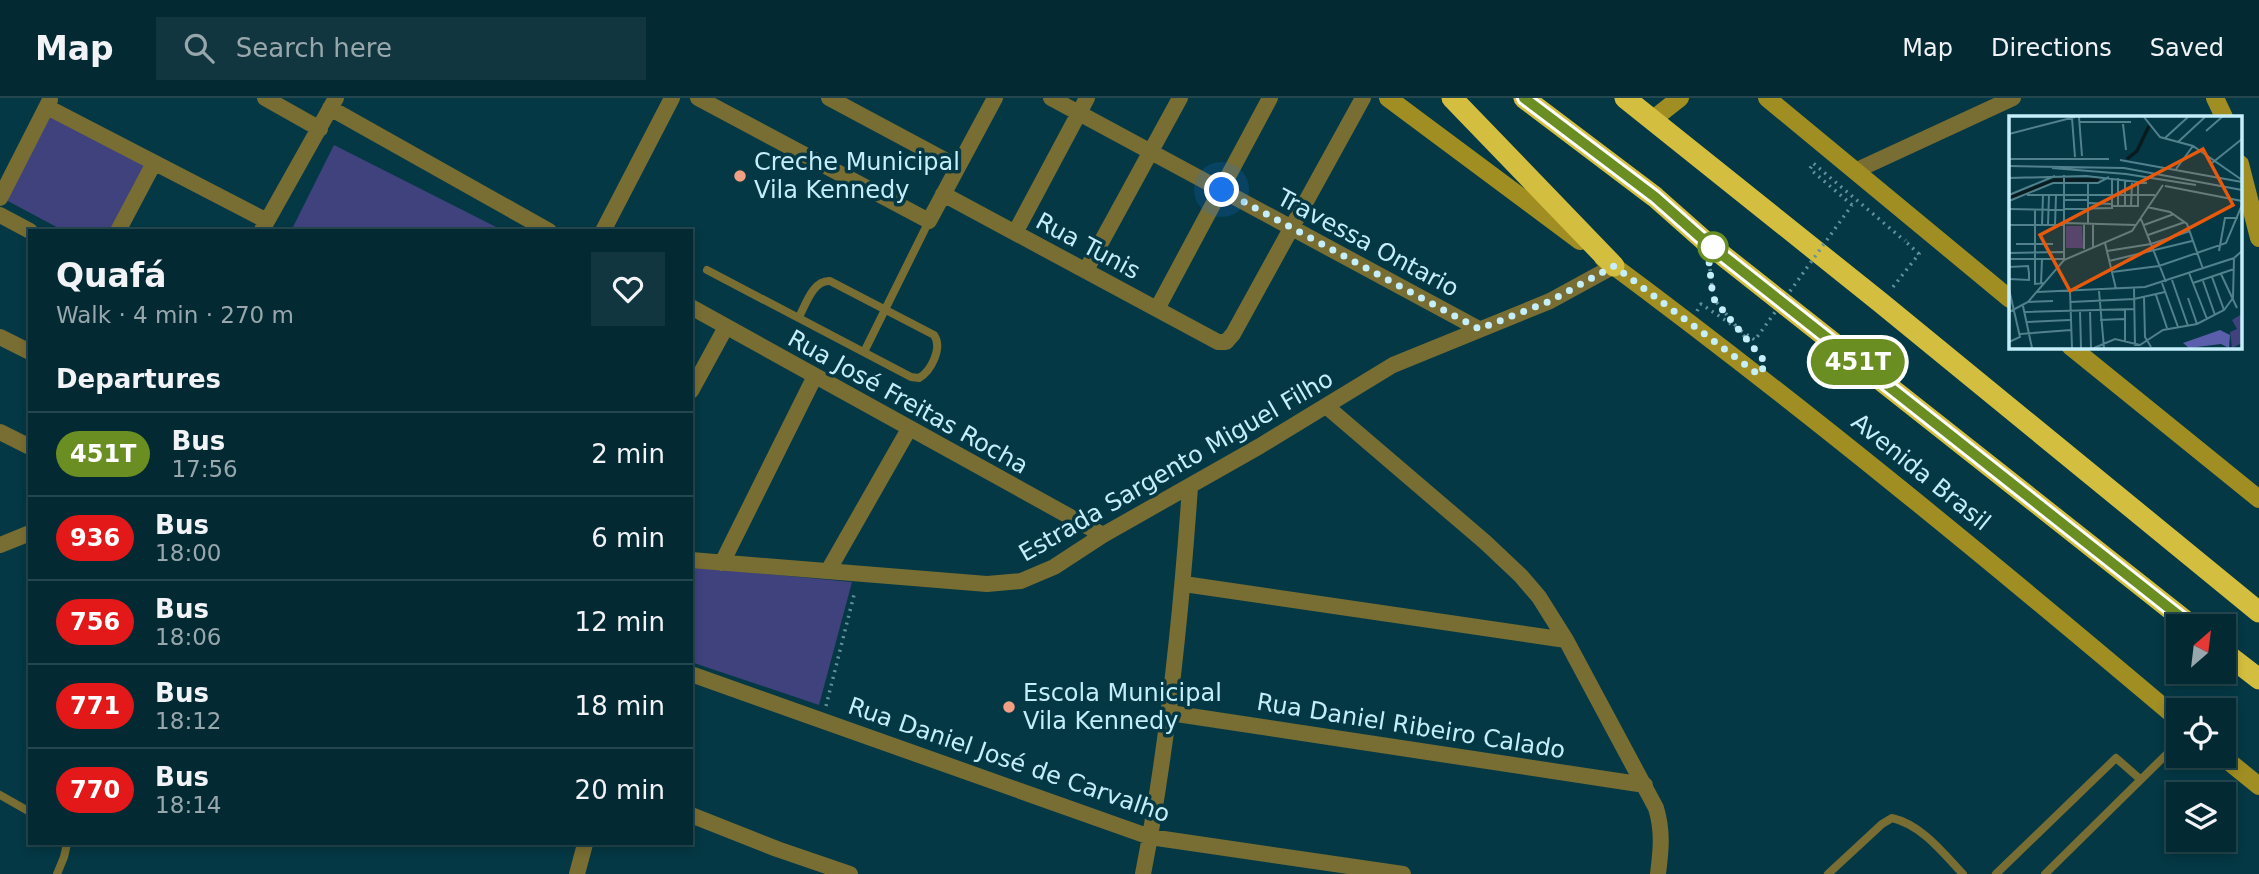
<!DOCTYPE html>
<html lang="en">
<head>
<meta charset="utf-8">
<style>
  :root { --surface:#032a33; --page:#11363f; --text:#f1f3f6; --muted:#97a7ac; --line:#24464e }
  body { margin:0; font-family:"DejaVu Sans",sans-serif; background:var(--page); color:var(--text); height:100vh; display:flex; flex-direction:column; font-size:26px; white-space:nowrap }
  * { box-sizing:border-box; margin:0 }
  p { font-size:23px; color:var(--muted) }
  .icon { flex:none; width:38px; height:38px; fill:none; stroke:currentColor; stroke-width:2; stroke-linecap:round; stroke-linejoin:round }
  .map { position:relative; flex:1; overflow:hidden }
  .details { position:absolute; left:28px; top:131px; width:665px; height:616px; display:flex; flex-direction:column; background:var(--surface); border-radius:0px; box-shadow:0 4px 10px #0003,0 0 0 2px var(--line) }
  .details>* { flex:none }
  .badge { padding:0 14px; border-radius:23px; font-size:24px; line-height:46px }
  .needle { width:46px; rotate:28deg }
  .fabs { position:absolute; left:2166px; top:516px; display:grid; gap:14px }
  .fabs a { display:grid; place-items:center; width:70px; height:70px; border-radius:0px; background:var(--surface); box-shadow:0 4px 10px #0003,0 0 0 2px var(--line); font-size:35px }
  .you { position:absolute; width:35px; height:35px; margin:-18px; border:5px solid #fff; border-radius:50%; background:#1a73e8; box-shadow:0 0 0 10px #1a73e833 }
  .map>.badge { position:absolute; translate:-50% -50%; box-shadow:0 0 0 4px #fff }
  h2 { padding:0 28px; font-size:26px; line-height:63px }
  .round { display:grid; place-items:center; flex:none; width:74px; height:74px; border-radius:0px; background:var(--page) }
  .overview { display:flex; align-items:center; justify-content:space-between; height:119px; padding:0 28px }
  h1 { font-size:33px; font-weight:700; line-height:52px }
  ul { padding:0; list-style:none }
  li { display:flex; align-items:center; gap:21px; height:84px; padding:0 28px; border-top:2px solid var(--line) }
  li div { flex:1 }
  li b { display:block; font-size:26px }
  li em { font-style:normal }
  li .badge { min-width:77px; font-weight:700; text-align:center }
  header { display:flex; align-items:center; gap:42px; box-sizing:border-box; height:98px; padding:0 35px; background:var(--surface); border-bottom:2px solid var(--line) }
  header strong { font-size:33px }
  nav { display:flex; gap:38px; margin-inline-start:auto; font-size:24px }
  .search { width:490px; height:63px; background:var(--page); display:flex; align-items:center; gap:18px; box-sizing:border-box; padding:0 24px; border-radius:0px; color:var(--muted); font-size:26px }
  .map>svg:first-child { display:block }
</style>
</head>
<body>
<header>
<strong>Map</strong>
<div class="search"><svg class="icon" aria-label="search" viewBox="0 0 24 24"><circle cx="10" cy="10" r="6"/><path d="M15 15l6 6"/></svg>Search here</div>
<nav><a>Map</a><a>Directions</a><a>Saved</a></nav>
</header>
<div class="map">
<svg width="2259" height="776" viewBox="0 0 2259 776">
  <rect width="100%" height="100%" fill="#043844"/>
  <path fill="#3f427d" d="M51,17l96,48 -34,68h-49l-58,-31z
    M334,47l170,86h-213z
    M691,469l161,15 -33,123 -128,-43z"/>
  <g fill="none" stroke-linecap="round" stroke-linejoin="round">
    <path stroke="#62919d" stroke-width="3.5" stroke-dasharray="2 5" stroke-linecap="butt" d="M1852,107l-42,-36 3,-6 92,78
      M1710,171l3,29 41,50
      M1893,189l26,-33 -14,-13 2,-1
      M826,608l29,-115"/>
    <path stroke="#786d32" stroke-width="8" d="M707,172l204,107 8,1c12,-7 24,-30 15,-43l-104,-54c-17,-1 -24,23 -31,36
      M864,254l65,-131
      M0,697l30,17
      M57,776l7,-17 3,-13
      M1828,776l54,-50 10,-6c30,7 51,35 71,56
      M1996,776l120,-116 24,21
      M2045,776l134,-132"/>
    <path stroke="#786d32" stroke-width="16" d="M265,0l55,31
      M698,0l231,123 66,-123
      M829,0l129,69
      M1051,0l428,231
      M47,9l220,114
      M330,10l219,123
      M1855,73l158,-73
      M943,96l275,148h8l7,-8 130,-236
      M0,100l50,-98
      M0,117l30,16
      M262,132l74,-132
      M118,133l36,-68
      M603,133l69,-133
      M1015,135l72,-135
      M1086,172l94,-172
      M691,209l412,228
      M1157,211l113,-211
      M0,239l30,15
      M691,293l35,-64
      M1326,308l159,136 36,34 18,21 27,43 90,168c7,23 5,42 2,66
      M0,334l30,15
      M0,447l30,-12
      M691,462l296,24 34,-3 33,-14 49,-32 157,-89 133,-81 157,-64 64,-35
      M722,465l93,-187
      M828,473l81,-142
      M1184,486l382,56
      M691,576l459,163 253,37
      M1170,615l475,72
      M691,717l86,34 73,25
      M577,776l8,-30
      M1143,776c25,-128 38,-257 47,-387"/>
    <path stroke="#a08e22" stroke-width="18" d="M1388,0l192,143
      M1767,0l243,201
      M2215,0l9,19
      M1652,22l28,-22
      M2240,66l19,74
      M1603,160c197,146 388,303 576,462
      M2070,248l189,153
      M2222,658l37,30"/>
    <path stroke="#d4be3f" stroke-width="21" d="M1452,0l162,168
      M1524,0l131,99 52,46 485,383
      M1625,0l255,204 379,310
      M2224,554l35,27"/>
    <path stroke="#62919d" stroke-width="3.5" stroke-dasharray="2 5" stroke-linecap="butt" d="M1697,213l4,-7 54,36 97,-135"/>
  </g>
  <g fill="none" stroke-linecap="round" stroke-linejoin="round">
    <defs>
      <path id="line" d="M1524,0l131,99 52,46 485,383"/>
    </defs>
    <use href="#line" stroke="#fff" stroke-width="16"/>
    <use href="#line" stroke="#6b8e23" stroke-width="10"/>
    <path stroke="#c5eefb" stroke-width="7" stroke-dasharray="0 12.6" d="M1222,92l257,139 71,-28 64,-35 145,109 7,-12 -53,-65 -6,-55 6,4"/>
  </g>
  <g fill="#f39f83" stroke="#043844" stroke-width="2.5">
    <circle cx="740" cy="78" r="7"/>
    <circle cx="1009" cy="609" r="7"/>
  </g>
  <circle fill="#fff" stroke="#6b8e23" stroke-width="3.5" cx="1713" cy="149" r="14"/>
  <g text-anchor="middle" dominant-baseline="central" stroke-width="7" stroke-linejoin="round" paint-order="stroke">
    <g font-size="24" fill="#c5eefb" stroke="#043844" text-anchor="start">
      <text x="754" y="64">Creche Municipal<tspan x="754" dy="28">Vila Kennedy</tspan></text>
      <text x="1023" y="595">Escola Municipal<tspan x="1023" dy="28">Vila Kennedy</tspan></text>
    </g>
    <g font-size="24" fill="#c5eefb" stroke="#043844">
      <text transform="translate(1368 145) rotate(28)">Travessa Ontario</text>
      <text transform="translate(1088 148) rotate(28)">Rua Tunis</text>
      <text transform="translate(908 304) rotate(29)">Rua José Freitas Rocha</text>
      <text transform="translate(1176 368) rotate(-30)">Estrada Sargento Miguel Filho</text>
      <text transform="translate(1921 374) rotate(39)">Avenida Brasil</text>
      <text transform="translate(1411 628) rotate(9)">Rua Daniel Ribeiro Calado</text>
      <text transform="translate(1009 662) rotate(19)">Rua Daniel José de Carvalho</text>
    </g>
  </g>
  <g transform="translate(2009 18)">
    <rect width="233" height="233" fill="#043844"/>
    <path d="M57,110h16l1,22h-17zM233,198v29l-10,5 -2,-16 7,-3 -5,-9z" fill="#3f427d"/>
    <path d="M211,214l10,5 -1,13 -8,-4 -32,4 -6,-5z" fill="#5a5eab"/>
    <path fill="none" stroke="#0a1b1f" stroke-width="3.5" d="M118,43l10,-8 12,-25M0,82l46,-18h44"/>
    <path fill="none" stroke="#51818d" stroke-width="2" d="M70,1l3,39M135,1l16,20 33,9 49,34M63,2l3,39M70,6h52M114,8l3,26M197,15l16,-14M0,18l66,-17M156,22l23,-21M169,26l27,-25M0,43h100M111,44l122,22M203,47l30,-24M0,50l115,2 118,22M43,52l74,6 70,11M167,53l17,-23M55,59v85M0,62l77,-2 61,7M79,68v40M156,70l77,15M0,79l46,-19M18,79h128M55,84h24M0,85l44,-18h45l11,-6M80,87l23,1M103,90h26v-24M109,90v-28M116,90v-26M122,90l1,-25M138,91l23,5 17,12 16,45M0,93l55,1M26,93v75l9,-1M55,93l48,-1v-30M132,103l25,63M56,107l71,2M75,108v25M0,109h55M33,109l1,-30M39,109l1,-30M46,109l1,-29M135,109l30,-11M139,119l37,-13M96,127l11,46M7,128h37M84,131v-23M98,135l44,-7 39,-13M210,135l6,-33h13M0,137l54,-1M2,143h52M100,145l83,-20M0,151l19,-1 1,7v7l-20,-1M103,156l47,-6 67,-23 16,-38M180,157l18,46M212,158l16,34M203,161l12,33M163,164l16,46M194,165l12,34M153,167l16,44M184,167l41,-14M32,168l1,-25M125,172l1,58M0,173l11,48 -11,5M61,175l2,57M90,175l5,57M28,176l108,-5 89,-29 8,-7M147,179l11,33M135,181l1,40 6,10M179,182l9,26M19,186l25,-1M61,186l64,-3 31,-7M14,190l9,42M116,193v33M81,194l1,38M71,195l1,37M0,196l19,-10 36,-42 68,-29 31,-46M16,196l109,-3M91,204l24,-1M18,206l43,-2M11,218l51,-4M85,232l21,-9 25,6 23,-15 34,-6 27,-14 9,-12 1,-40"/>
    <path fill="#e8590c" fill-opacity="0.15" stroke="#e8590c" stroke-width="3.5" d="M194,33l30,56 -163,86 -30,-56z"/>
    <rect width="233" height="233" fill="none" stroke="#c5eefb" stroke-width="3.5"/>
  </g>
</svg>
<div class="fabs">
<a><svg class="needle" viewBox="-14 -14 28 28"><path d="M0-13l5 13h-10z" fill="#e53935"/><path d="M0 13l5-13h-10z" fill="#97a7ac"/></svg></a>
<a><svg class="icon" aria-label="locate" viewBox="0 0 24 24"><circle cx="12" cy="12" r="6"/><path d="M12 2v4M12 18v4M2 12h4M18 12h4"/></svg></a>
<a><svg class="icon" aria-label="layers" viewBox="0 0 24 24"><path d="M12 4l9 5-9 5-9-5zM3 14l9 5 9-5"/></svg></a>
</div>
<div class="you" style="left:1222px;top:92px"></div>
<b class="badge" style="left:1858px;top:264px;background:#6b8e23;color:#fff">451T</b>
<section class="details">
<div class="overview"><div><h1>Quafá</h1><p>Walk · 4 min · 270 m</p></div><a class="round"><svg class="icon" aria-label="heart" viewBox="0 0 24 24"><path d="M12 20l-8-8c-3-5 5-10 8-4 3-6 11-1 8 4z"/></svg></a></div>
<h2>Departures</h2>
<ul>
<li><span class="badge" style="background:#6b8e23;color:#fff">451T</span><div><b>Bus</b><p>17:56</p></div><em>2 min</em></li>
<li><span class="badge" style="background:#e31919;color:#fff">936</span><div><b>Bus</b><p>18:00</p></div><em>6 min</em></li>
<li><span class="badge" style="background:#e31919;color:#fff">756</span><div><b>Bus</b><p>18:06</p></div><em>12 min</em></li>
<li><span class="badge" style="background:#e31919;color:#fff">771</span><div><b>Bus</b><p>18:12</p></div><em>18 min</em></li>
<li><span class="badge" style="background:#e31919;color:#fff">770</span><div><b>Bus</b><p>18:14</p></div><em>20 min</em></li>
</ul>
</section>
</div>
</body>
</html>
